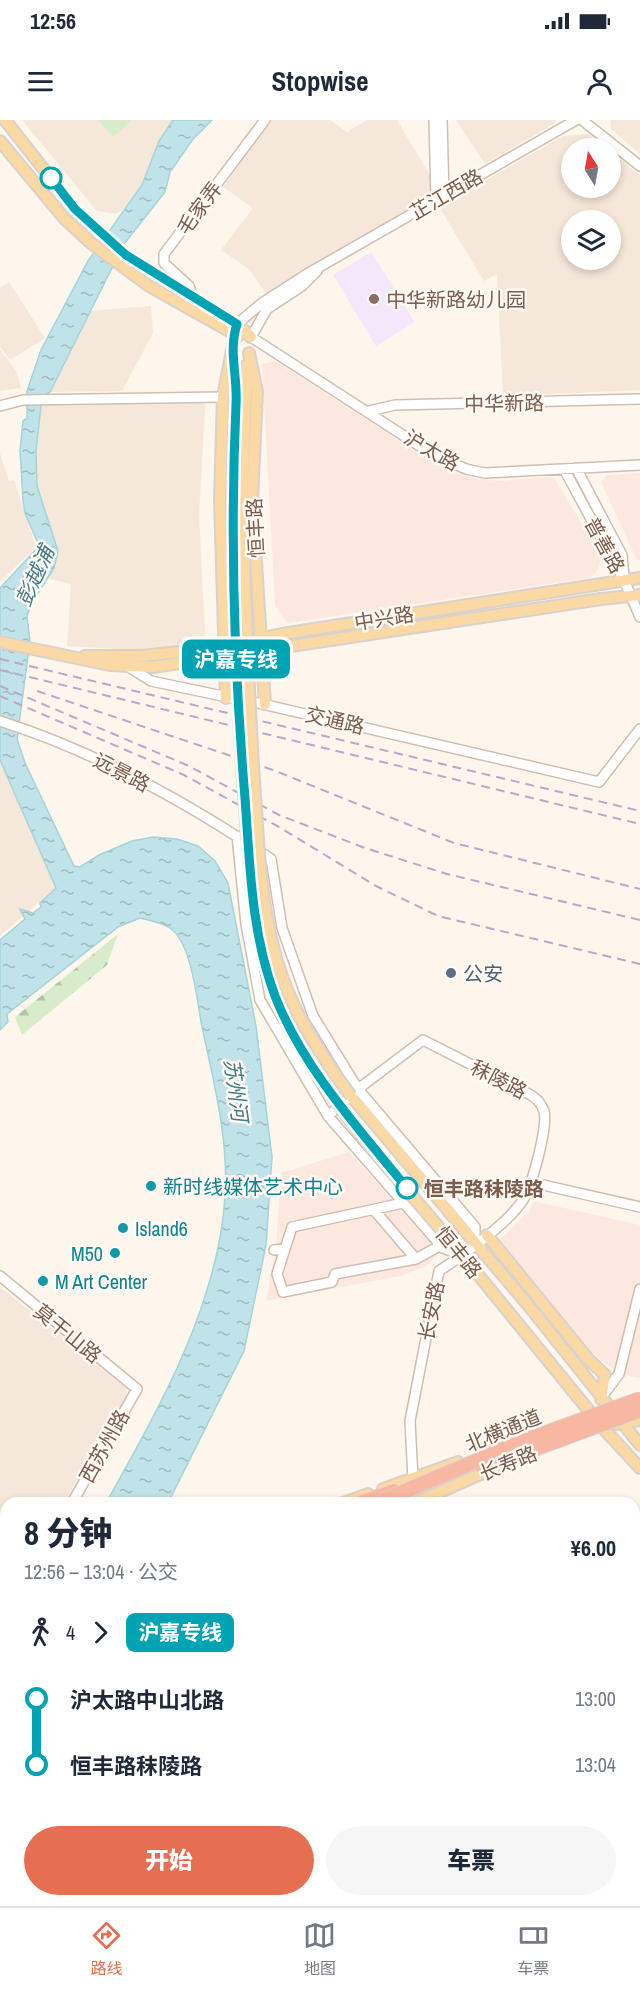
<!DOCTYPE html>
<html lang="zh">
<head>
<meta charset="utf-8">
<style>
  :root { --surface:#fff; --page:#f6f6f7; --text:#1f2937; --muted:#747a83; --line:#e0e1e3; --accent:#e76f51 }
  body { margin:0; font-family:"Archivo Narrow","Noto Sans SC",sans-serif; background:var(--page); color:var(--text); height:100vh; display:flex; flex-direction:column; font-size:22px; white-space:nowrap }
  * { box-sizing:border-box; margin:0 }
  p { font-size:20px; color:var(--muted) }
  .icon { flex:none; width:33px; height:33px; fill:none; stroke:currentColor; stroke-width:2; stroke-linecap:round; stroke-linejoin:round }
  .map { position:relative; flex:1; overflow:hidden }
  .panel { position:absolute; left:0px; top:1377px; width:640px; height:410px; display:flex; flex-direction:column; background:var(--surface); border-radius:18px 18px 0 0; box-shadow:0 3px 9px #0003 }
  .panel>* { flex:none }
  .badge { padding:0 12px; border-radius:9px; font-size:21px; line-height:39px }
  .needle { width:39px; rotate:349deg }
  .buttons { position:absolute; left:561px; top:18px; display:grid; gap:12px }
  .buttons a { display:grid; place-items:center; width:60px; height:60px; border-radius:50%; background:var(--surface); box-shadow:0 3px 9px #0003; font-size:30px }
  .map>.badge { position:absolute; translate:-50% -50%; box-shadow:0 0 0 3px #fff }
  .legs { display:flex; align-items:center; gap:9px; height:66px; padding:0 24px; font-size:20px }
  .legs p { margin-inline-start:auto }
  .head { display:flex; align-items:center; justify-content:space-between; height:102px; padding:0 24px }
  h1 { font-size:33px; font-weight:800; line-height:45px }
  .button { display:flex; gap:12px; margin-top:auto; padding:12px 24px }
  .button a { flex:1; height:69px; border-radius:36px; background:var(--accent); color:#fff; font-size:24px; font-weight:800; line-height:69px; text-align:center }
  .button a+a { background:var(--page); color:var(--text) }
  ul { padding:0 24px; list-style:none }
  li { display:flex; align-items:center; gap:21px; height:66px; font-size:22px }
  li i { display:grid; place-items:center; width:9px; height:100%; margin:0 8px; background:currentColor }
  li i::after { content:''; width:15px; height:15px; margin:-8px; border:4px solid; border-radius:50%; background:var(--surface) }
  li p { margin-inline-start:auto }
  li:first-child i { background:linear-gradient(#0000 50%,currentColor 0) }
  li:last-child i { background:linear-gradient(currentColor 50%,#0000 0) }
  .status { display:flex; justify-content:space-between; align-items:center; height:42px; padding:0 30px; background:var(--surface); direction:ltr }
  .status svg { height:16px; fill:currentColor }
  header { display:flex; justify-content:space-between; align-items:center; height:78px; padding:0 24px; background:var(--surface); font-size:27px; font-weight:800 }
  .dock { display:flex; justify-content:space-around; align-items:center; height:84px; border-top:2px solid var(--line); background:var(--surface); font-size:16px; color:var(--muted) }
  .dock a { display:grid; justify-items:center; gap:3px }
  .dock .current { color:var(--accent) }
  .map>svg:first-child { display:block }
</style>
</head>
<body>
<div class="status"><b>12:56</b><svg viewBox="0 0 49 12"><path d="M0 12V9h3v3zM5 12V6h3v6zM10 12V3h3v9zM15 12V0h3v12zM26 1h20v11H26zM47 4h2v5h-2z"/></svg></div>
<header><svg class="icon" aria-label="menu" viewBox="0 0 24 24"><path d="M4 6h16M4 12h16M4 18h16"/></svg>Stopwise<svg class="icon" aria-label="person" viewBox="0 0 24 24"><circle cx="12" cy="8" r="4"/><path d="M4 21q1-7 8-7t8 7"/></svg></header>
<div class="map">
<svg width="640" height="1786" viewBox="0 0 640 1786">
  <defs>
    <pattern id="forest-firs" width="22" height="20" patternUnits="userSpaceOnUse" patternTransform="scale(1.5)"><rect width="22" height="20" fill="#d8ecc9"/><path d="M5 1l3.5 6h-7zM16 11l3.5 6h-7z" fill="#b4c2a5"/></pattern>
    <pattern id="water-ripples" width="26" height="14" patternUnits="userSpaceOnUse" patternTransform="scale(1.5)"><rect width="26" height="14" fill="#bfe3e8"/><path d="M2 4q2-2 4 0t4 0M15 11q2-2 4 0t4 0" fill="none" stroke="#a0bbbe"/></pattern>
  </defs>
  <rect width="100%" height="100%" fill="#fdf6ec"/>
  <path fill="#f5e8da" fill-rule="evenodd" d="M22,0h151l-14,21 -17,44 -19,25 -7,4 -19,-3z
    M270,0h60l17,12 20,-12h30l42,70 -172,105 -18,-26 -28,-19 32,-42 -30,-21z
    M456,0h100l-1,3 -70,41z
    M610,0h30v34l-29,-25z
    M588,14l19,14h-35v40h38l1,-36 29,23v215l-137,6 -6,-122 -13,7 -45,-74 124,-71zM572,100h38v40h-38z
    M9,162l36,56 -35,22 -10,-13v-59z
    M151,186l2,27 -31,58 -72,1 40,-81z
    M0,229l17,24 4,15 -21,3z
    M206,273l-7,121 6,118 -4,14 -36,6 -98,-6 4,-62 -25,-6 8,-10 3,-23 -20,-59 -1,-36 6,-53z
    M0,333l9,28 5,-1 22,67 -36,35z
    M0,642l56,126 -56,48z
    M0,1167l126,101 1,10 -63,105h-58v32l-6,-1z
    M0,1431l6,2v62l-6,2z
    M6,1710v70l210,1 -11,5h-205v-75z
    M412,1781l11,5h-129l-10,-5z"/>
  <path fill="#fde8e0" d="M275,241l156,100 21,11 26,7 22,2 48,-4 7,2 46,77 -3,14 -8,8 -303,45 -12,-17 -13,-242z
    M640,353v88l-4,-3 -35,-76 6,-7z
    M349,1032l91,101 -14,13 -25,10 -135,25 10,-55 5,-73z
    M533,1081l107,24v153l-21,-4 -32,-25 -88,-104 1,-6 29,-27z
    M6,1567v78l-6,4v-79z
    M635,1697l5,4v55l-5,9z"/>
  <path fill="#f3e8fa" d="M371,132l44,70 -39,24 -43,-71z"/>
  <path fill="#d8ecc9" d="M98,0h34l-19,17z"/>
  <path fill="url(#forest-firs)" d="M118,814l-11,31 -85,70 -7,-18z"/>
  <path fill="url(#water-ripples)" stroke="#a5d3da" stroke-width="1.5" d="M173,0h39l-19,19 -23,33 -5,20 -41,52 -74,148 -8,5 -6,53 1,36 21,65 -4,17 -21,33 -6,15 3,25 -13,98 8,24 49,103 6,1 19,-12 33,-14 21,-4 24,2 21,7 17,15 13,22 28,143 16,131 -6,88 -22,106 -76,152h-62c52,-93 112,-197 119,-306 4,-59 -12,-118 -24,-175 -4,-24 -10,-80 -31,-94 -7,-5 -21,-8 -30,-10l-22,9 -111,87 1,8 -8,8v-90l25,-21 -5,-10 13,4 8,-6 -1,-4 16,-15 -56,-128v-172l39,-42 -14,-33 -2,-13 -3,-49 3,-30 4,-3v-27l14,-41 47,-89 54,-76 17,-44z
    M596,1780l13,6h-142l-11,-5z"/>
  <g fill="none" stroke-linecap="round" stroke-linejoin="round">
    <path stroke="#dcd0c4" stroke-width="14" stroke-dasharray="14 7" stroke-linecap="butt" d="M0,1647l6,-3"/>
    <defs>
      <path id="minor" d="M434,0l2,78
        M442,0l2,74
        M582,0l58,46
        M317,151l-15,15 -35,23 -16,28 181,117 34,15 19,4 155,-8
        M192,175l-3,-9 -25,-23v-9l101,-134
        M237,204l25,-21 45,-29 269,-154
        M0,286l23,-6 200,-3
        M369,291l26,-6 245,-6
        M576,348l46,87 2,23
        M564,349l60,111 16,37
        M129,547l22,14 81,17
        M245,580l354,82 41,-53
        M0,601c97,31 187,81 271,138l11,69 31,88 45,73 117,138v19
        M237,716l9,88 14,76 68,116 115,132 19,7
        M328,996l30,-27 65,-49 106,54c8,4 12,9 15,17 4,16 -12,75 -21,89 -15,23 -60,55 -84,71l-29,150 3,58
        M530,1062l110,25
        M374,1090l42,49
        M285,1129l7,-22 111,-24
        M274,1130l11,-1 -8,25 6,18 49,-10 3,-8 81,-15 25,-14
        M0,1156l137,113 -65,114
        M601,1278l18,-24 21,-85
        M0,1422l6,1
        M634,1544l6,-9
        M0,1661l6,-3
        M634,1690l6,4
        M436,1780l11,6
        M621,1780l12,6
        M634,1780l6,-9
        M234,1786l7,-6"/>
      <path id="major" d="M5,0l70,89 51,46 111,69 14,13
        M0,21l64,77 27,25 58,43 89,50
        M249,233l8,39 -5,108 13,204
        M242,379l5,-134
        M232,380l5,-107 -4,-30
        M0,522l110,23 43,2 448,-68 39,-4
        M85,536h57l64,-7 76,-15 358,-56
        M226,578l-6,-199 3,-102 14,-73
        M351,976l177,209 112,140
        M487,1115l101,124 17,16 -4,24
        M462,1135l141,173 37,40
        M616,1304l24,-4
        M383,1369l75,-27
        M343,1383l25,-9
        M415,1383l79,-35
        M0,1515l6,-3
        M0,1532l6,-3
        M0,1541l6,-3
        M0,1557l6,-3"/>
      <path id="highway" d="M360,1383l34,-12"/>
    </defs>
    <use href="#minor" stroke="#d1beb0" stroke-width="12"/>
    <use href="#major" stroke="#dad1cd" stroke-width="14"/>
    <use href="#highway" stroke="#dad1cd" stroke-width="16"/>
    <use href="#minor" stroke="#fff" stroke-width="9"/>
    <use href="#major" stroke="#fbd9a5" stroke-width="10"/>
    <use href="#highway" stroke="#f7b7a3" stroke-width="14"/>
    <path stroke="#b9a8c9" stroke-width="2" stroke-dasharray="9 6" stroke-linecap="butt" d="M0,539l640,152
      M0,550l640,154
      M0,566l189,80 90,49 86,33 82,26 193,46
      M37,571l236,79 181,73 186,46
      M0,576l184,79 95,52 97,59 62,30 202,48"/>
    <defs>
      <path id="major-bridge" d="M242,379c3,99 6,197 13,296 4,61 6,121 26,179 15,44 42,85 70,122
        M232,380c2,103 5,205 13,308 6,72 8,145 41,212 40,83 117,163 176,235"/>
      <path id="highway-bridge" d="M483,1348l157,-58
        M382,1381l141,-60 117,-42"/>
    </defs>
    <use href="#major-bridge" stroke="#dad1cd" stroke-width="14" stroke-linecap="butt"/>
    <use href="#highway-bridge" stroke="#dad1cd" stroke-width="16" stroke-linecap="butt"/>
    <use href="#major-bridge" stroke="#fbd9a5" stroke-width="10"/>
    <use href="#highway-bridge" stroke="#f7b7a3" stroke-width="14"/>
  </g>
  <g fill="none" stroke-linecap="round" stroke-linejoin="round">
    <defs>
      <path id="line-1" d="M51,58l24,31 51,46 111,69c-9,28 1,52 -1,81 -6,131 -2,262 9,393 5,67 6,134 30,198 28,72 84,133 132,192"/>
    </defs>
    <use href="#line-1" stroke="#fff" stroke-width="14"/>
    <use href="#line-1" stroke="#00a3b4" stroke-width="9"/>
  </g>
  <g fill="#fff" stroke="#00a3b4" stroke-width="3">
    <circle cx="51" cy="58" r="10"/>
    <circle cx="407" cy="1068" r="10"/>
  </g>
  <circle fill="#8d6e63" stroke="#fffaf3" stroke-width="2" cx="374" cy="179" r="6"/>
  <circle fill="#5c6f8a" stroke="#fffaf3" stroke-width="2" cx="451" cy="853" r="6"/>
  <g fill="#0f9aa8" stroke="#fffaf3" stroke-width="2">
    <circle cx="151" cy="1066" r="6"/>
    <circle cx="123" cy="1108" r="6"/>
    <circle cx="115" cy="1133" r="6"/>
    <circle cx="43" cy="1161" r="6"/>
  </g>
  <g text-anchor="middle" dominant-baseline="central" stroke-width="5" stroke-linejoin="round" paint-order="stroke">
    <g font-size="20" fill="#7a5c4d" stroke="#fffaf3">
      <text transform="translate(446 74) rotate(-30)">芷江西路</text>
      <text transform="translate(199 88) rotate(-53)">毛家弄</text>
      <text transform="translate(504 283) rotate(-1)">中华新路</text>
      <text transform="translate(432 330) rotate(30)">沪太路</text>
      <text transform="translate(255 408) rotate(-93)">恒丰路</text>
      <text transform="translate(605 425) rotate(61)">普善路</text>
      <text transform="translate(384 498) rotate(-9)">中兴路</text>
      <text transform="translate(335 600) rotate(13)">交通路</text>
      <text transform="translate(122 652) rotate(27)">远景路</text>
      <text transform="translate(499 959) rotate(27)">秣陵路</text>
      <text transform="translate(459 1132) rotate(51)">恒丰路</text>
      <text transform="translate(431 1191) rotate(-79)">长安路</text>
      <text transform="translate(68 1213) rotate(39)">莫干山路</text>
      <text transform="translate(503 1310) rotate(-22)">北横通道</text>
      <text transform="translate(104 1326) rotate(-61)">西苏州路</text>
      <text transform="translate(508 1343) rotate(-22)">长寿路</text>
    </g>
    <g font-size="20" fill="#785e54" stroke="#fffaf3" text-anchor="start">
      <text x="386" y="179">中华新路幼儿园</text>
    </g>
    <g font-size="20" fill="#4e5e75" stroke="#fffaf3" text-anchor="start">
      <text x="463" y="853">公安</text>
    </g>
    <g font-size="20" fill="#0d838f" stroke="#fffaf3" text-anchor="start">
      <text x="163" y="1066">新时线媒体艺术中心</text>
      <text x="135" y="1108">Island6</text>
      <text x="103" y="1133" text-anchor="end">M50</text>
      <text x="55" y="1161">M Art Center</text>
    </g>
    <g font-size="20" font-weight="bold" fill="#7a5c4d" stroke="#fffaf3" text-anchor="start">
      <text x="424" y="1068">恒丰路秣陵路</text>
    </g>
    <g font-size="21" font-style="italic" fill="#437c86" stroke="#fffaf3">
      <text transform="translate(35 456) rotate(-66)">彭越浦</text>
      <text transform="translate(236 970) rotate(82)">苏州河</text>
    </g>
  </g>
</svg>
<div class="buttons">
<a><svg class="needle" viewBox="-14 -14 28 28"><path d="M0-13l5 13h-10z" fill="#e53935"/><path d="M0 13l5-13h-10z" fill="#747a83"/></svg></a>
<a><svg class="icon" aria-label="layers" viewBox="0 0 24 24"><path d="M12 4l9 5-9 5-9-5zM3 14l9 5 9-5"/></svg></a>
</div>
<b class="badge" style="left:236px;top:539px;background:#00a3b4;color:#fff">沪嘉专线</b>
<section class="panel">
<div class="head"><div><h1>8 分钟</h1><p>12:56 – 13:04 · 公交</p></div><b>¥6.00</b></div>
<div class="legs"><svg class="icon" aria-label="walk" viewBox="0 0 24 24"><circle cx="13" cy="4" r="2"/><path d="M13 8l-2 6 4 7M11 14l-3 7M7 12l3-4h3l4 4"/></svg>4<svg class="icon" aria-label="forward" viewBox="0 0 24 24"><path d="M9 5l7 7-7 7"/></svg><b class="badge" style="background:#00a3b4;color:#fff">沪嘉专线</b></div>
<ul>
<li><i style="color:#00a3b4"></i><b>沪太路中山北路</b><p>13:00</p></li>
<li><i style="color:#00a3b4"></i><b>恒丰路秣陵路</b><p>13:04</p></li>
</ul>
<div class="button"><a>开始</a><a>车票</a></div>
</section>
</div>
<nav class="dock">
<a class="current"><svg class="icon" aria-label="directions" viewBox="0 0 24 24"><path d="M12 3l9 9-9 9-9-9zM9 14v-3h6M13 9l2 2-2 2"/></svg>路线</a>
<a><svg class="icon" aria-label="map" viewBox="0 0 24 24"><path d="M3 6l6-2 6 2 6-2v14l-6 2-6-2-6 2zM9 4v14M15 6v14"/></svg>地图</a>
<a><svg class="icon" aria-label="tickets" viewBox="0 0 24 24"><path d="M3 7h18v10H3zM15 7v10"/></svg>车票</a>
</nav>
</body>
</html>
